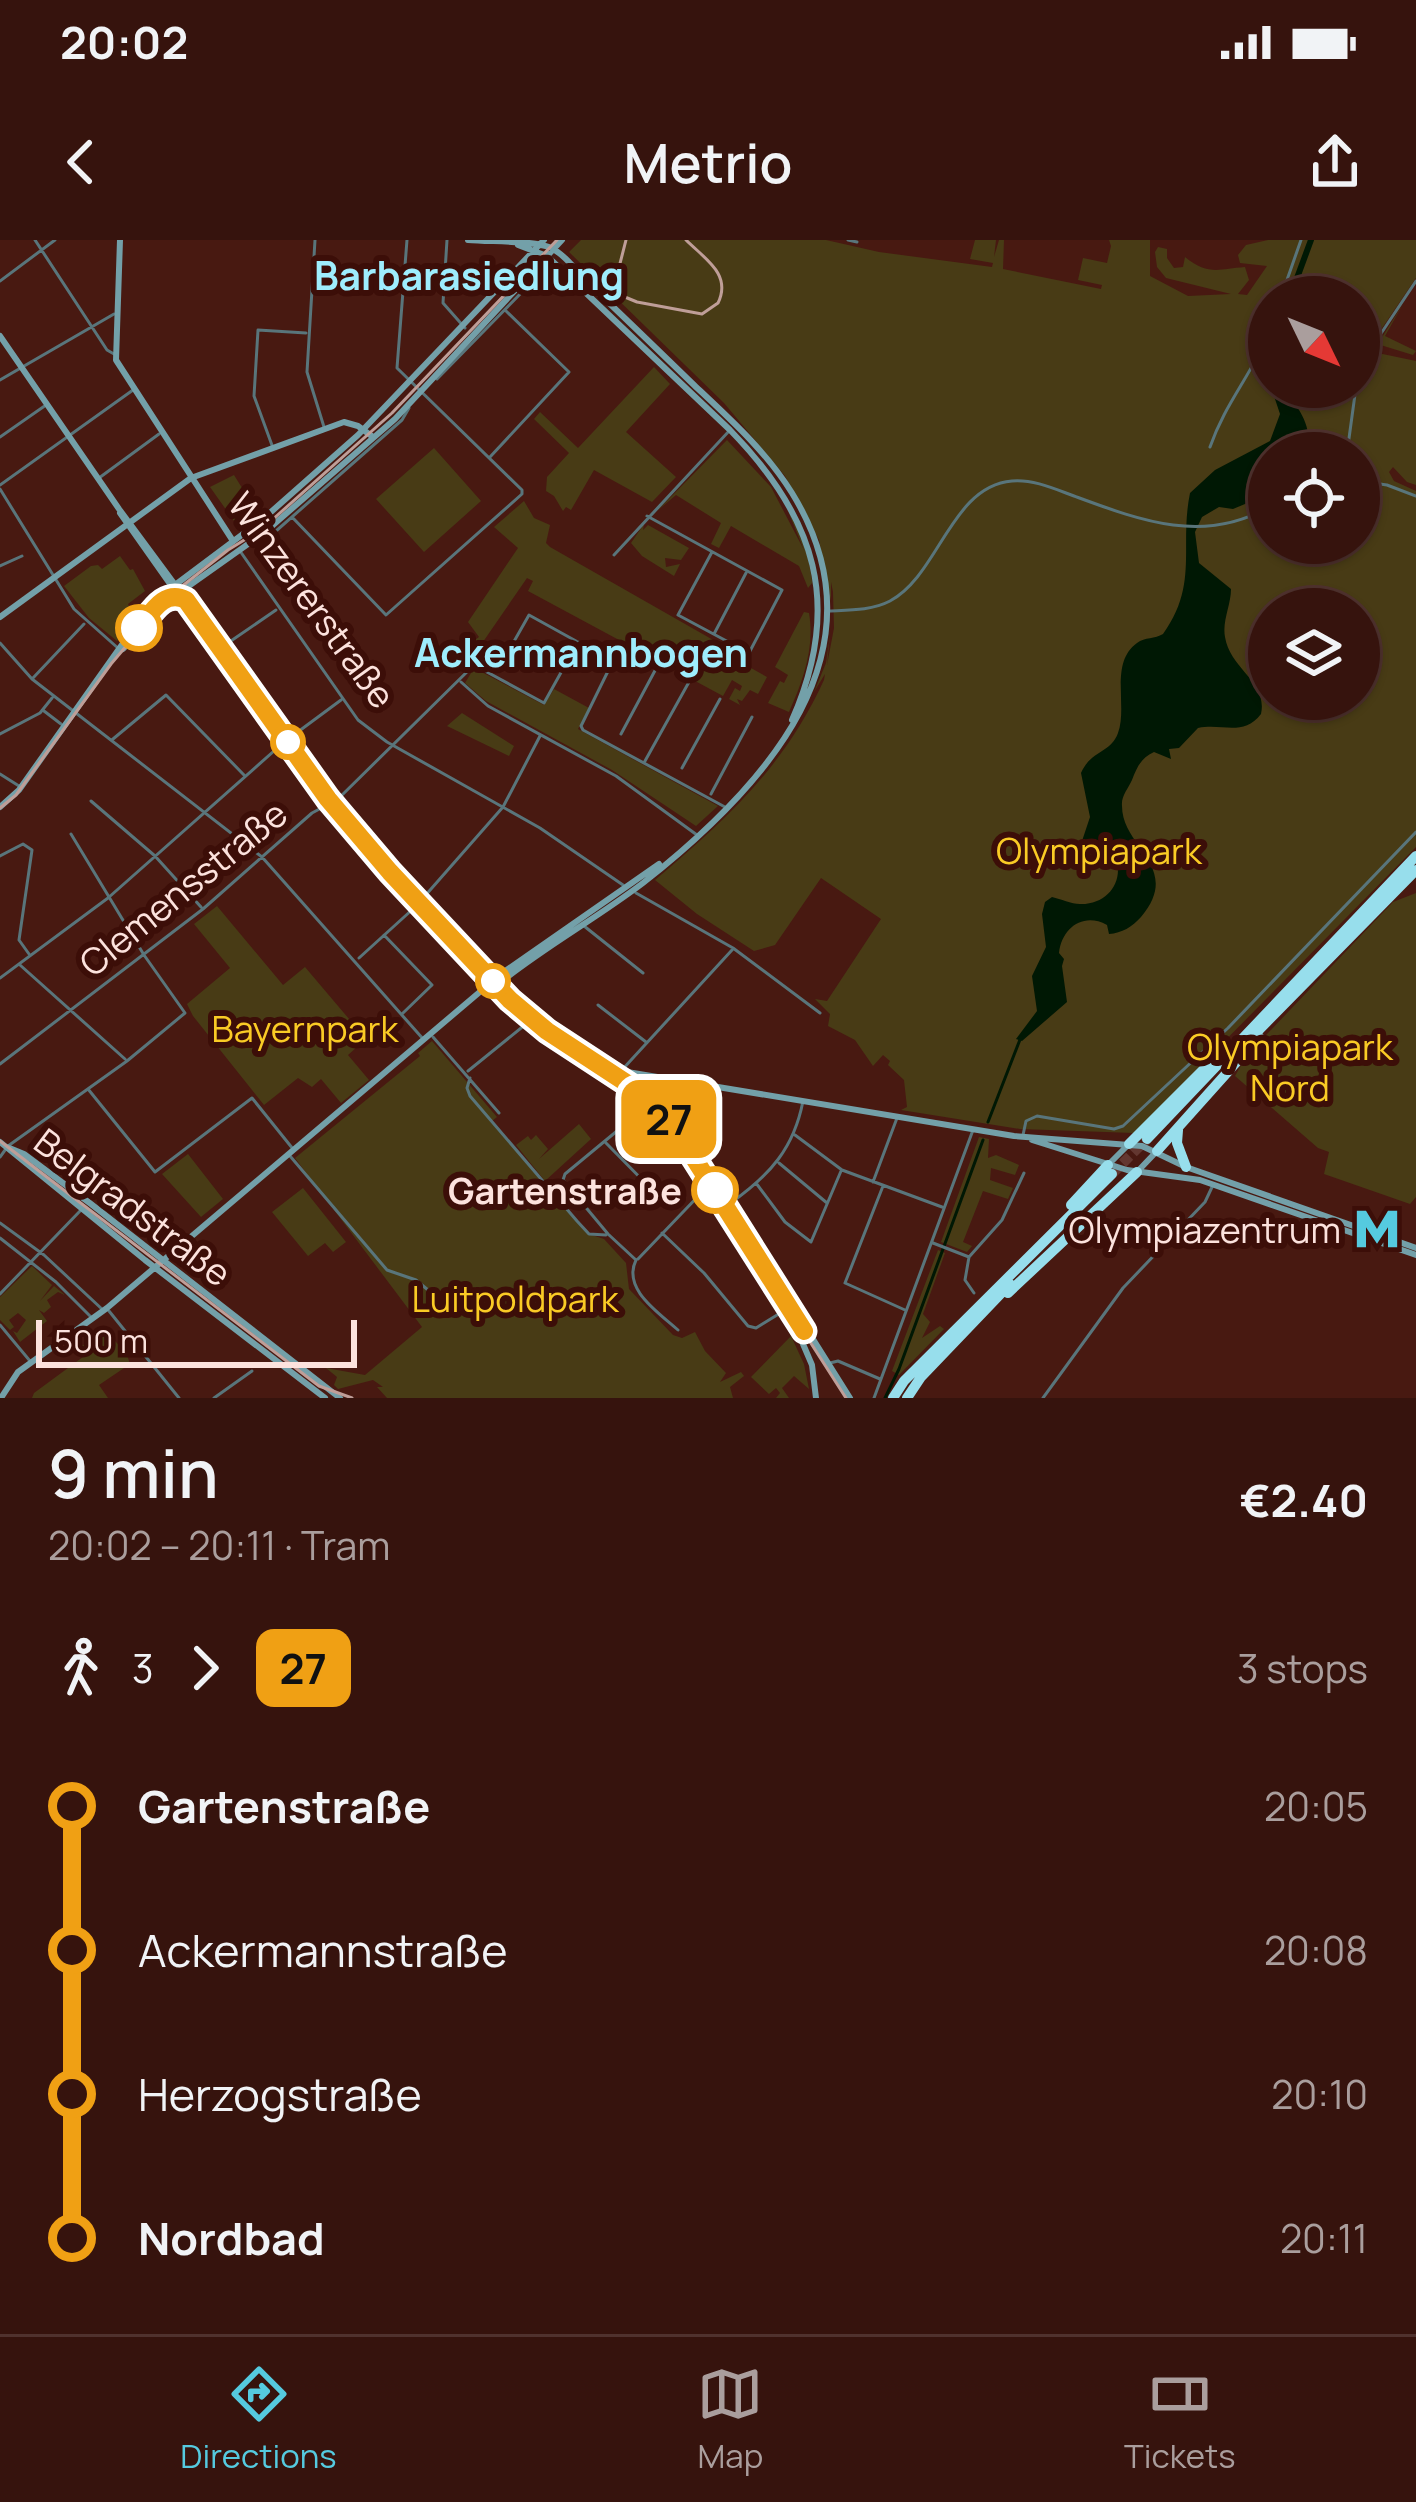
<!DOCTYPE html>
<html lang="en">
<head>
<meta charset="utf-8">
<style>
  :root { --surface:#36130d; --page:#3d1c16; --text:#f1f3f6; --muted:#aa9e9d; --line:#50322e; --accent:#55cadf }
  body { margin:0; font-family:Manrope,sans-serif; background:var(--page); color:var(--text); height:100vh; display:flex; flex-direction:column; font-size:45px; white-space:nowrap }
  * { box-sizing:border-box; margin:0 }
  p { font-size:39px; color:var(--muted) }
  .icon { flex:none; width:66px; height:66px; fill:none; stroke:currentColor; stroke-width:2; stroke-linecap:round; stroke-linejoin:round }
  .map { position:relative; height:1158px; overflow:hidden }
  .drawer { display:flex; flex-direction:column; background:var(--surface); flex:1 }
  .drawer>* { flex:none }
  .badge { padding:0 24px; border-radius:18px; font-size:42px; line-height:78px }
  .needle { width:78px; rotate:133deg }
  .fabs { position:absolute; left:1248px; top:36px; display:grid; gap:24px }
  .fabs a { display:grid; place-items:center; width:132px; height:132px; border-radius:50%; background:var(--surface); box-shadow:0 3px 9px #0004,0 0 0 3px var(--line); font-size:60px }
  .scale { position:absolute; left:36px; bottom:30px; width:321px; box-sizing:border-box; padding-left:12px; border:6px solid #fce2dd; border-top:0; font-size:33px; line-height:42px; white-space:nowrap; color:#fce2dd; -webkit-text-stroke:9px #3c0e08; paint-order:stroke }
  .map>.badge { position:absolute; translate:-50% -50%; box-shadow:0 0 0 6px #fff }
  .legs { display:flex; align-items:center; gap:18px; height:132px; padding:0 48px; font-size:39px }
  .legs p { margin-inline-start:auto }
  .summary { display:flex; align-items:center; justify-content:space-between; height:204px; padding:0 48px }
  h1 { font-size:66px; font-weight:600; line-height:90px }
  ul { padding:0 48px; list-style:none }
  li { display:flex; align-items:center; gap:42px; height:144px; font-size:45px }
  li i { display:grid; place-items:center; width:18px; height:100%; margin:0 15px; background:currentColor }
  li i::after { content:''; width:30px; height:30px; margin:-15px; border:9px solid; border-radius:50%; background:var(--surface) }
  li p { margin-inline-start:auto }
  li:first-child i { background:linear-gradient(#0000 50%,currentColor 0) }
  li:last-child i { background:linear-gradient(currentColor 50%,#0000 0) }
  .status { display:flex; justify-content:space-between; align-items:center; height:84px; padding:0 60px; background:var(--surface); direction:ltr }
  .status svg { height:33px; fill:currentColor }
  header { display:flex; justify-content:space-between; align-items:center; height:156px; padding:0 48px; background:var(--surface); font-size:54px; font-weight:600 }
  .menu { display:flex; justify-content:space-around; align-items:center; height:168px; border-top:3px solid var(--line); background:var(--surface); font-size:33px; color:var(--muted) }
  .menu a { display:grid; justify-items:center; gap:6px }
  .menu .active { color:var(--accent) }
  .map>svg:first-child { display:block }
</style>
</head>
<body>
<div class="status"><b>20:02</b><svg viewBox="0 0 49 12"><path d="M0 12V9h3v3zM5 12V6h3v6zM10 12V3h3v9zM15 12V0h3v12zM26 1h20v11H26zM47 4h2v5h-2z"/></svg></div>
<header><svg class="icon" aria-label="back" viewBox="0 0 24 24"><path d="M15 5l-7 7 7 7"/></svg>Metrio<svg class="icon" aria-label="share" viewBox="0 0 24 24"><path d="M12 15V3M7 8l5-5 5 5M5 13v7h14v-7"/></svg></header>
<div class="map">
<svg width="1416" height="1158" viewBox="0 0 1416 1158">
  <rect width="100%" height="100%" fill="#481911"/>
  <path fill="#483b15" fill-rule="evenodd" d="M581,0h245l53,12 113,15 1,-4 -23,-4 5,-19h21l-2,17 5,-17h5l-1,29 98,20 1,-4 -24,-5 5,-22 24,5 4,-17 -2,-6h41v36l38,20 43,-2 -65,-16 -9,-11 -2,-15 3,-5 9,2v9l7,10 9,-1 2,-10c23,19 34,12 60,10l4,13 -11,14 9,1 20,-29 -27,-3 -2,-8 8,-10 22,-5h148v38l-42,62 5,2 24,-38 -18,32 31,15 -3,4 -39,-12 -1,9 43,9v124l-9,-3 -14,-15 -4,5 5,9 22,10v356l-282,286 -114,-4 -119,-19 6,-3 -3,-27 -16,-15 2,-4 -7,-6 -10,11 -18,-26 -27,-14 2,-12 -15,-15 12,2 54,-82 -60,-41 -46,67 -21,6 -57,-37 -42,-34c72,-61 129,-113 169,-200l1,-6 -11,18 12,-29 4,-28 -3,30 7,-37 -1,-36 -2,-10v19l-12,-61 -34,-64 -61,-73 -155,-151zM1269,57h90v90h-90zM1269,213h90v90h-90zM1269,369h90v90h-90z
    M654,127l16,17 -44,48 50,45 -24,25 -58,-32 -23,40 -5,-3 -3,4 -9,-15 -8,-5 1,-14 22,-24 -35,-34 6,-7 38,36z
    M727,200l44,47 33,63 -16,-39c15,24 23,52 25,79l-1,-7 -4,5 -9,-22 -68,-40 -12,22 -8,-4 10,-21 -45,-28 -19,16z
    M434,208l47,53 -57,51 -48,-53z
    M234,235l23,37 -18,16 -29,-41z
    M524,261l10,17 16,7 -4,18 4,4 193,110 -1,6 25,14 -9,17 -8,-4 -8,11 -5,-2 3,6 -11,-6 6,-11 5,3 2,-5 -10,-6 -9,16 -195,-105 5,-10 -6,-3 -51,74 -22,3 25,-18 -11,-15 50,-74 -24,-21z
    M644,284l-1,6 5,-5 41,23 -8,12 -16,-2 1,9 14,-3 -6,12 -32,-20 -11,-13z
    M120,316l10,14 3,-1 12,22 -17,13 7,16 -18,21 -28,-23 -25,-32 27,-20 7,-1 4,4z
    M804,372l5,1c6,35 -6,68 -20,99l-21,-9 12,-22 4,2 4,-8 -13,-8z
    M474,428l70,37 10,-16 35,19 -11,21 140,77 -22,20 -84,-56 -126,-69 -21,-18z
    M462,473l52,33 -5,10 -62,-30z
    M1416,653v304l-6,7 -86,-30 5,-22 -11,-4 -83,-72 12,-21 146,-153z
    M217,666l66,79 22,-18 61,72 -18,16 21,25 -28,23 -20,-24 -9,8 -14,-9 -34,27 -71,-89 -6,-12 43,-36 -36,-44z
    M432,801l65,76 -5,4 97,113 15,5 22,24 3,26 44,46 9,3 13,-6 10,19 21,22 -6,9 21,-10 3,4 -14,11 3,11h-346l-10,-11h6l-10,-7 -35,9 -4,-4 3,-8 -11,-9 39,7 57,-48 -127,-169 125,-102 -2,-3z
    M579,884l12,15 -46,42 -29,-36 12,-9 3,4 5,-5 12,14 -9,10z
    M979,897l10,2 -1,19 8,-3 23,10 -4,10 -24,-7 -1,12 23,8 -5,11 -25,-8 -20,51 9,4 -5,6 -26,-10z
    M188,914l35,45 -22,18 -39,-43z
    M303,948l43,54 -13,10 -8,-9 -17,13 -36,-44z
    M938,1010l7,3 -22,61 7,8 -8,16 18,-12 4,3 -45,46 -7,-4z
    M32,1026l20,19 -12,16 14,-15 11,9 -7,-3 -11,8 4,7 -7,6 -5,-3 8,11 -27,21 -7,-11 4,2 9,-13 -8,-7 -9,7 5,7 -4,3 -10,-10v-23z
    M105,1089l22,26 3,9 -31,21 9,13h-76l2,-5 53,-39 -5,-8z
    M791,1096l13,28 5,25 -15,-13 -12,12 7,10h-13l4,-5 -4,-5 -7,6 -18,-17z"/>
  <path fill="#001804" d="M1271,147h12c15,20 31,40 24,66h-38v41l-36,15 -14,-2 -17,10 -7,15 4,31 32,26c0,16 -9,32 -6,48 5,32 43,45 36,77 -18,23 -38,9 -63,14l-19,20 -10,1 2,10 -17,-7c-13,6 -17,15 -22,28 -4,9 -11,16 -10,26 0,42 61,61 19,111 -9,10 -19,16 -32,17l-2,-9c-24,-13 -45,3 -48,28l5,6 -2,7 5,36 -45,39 -6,-2 21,-28 -5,-35 14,-29 -4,-33 3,-12 7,-5c9,2 19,7 28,7 30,1 48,-28 32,-53l-30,-10 8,-24 -9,-44c10,-23 30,-20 37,-40 10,-27 -9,-70 19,-90 8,-6 18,-4 26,-9 36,-50 16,-87 27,-141l25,-23 55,-29 10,-27z"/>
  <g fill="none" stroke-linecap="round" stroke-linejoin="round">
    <path stroke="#001804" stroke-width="3" d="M1264,127l5,-8
      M988,882l33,-85
      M885,1158l14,-29 84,-229"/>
    <path stroke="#001804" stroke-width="6" d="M1290,57l21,-57"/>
    <path stroke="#633730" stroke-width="10" stroke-dasharray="10 5" stroke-linecap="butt" d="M1112,934l35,-35"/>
    <path stroke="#59757b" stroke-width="3" d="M35,0l72,110 7,4
      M315,0l-8,132 17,55
      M447,0l-4,63 22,25
      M848,0l9,2
      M0,41l55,-41
      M1281,57l20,-57
      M1376,101l40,-60
      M1359,138l8,-20
      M437,139l90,-92 -2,-5
      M0,140l114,-66
      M0,197l46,-32
      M1210,207c16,-46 43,-73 59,-117
      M273,208l-19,-52 4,-66 48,3
      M1347,213l9,-66
      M490,217l79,-85 -64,-62
      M99,238l60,-44
      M1359,241l28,4 29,11
      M0,245l133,-95
      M0,249l74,120 45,40
      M647,276l135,74 -33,63 -71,-38 34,-63
      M292,277l94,98 136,-121v-4l-125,-122 10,-128
      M253,303l6,3 143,-126 7,-12
      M240,311l118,169 29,22 153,86 83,57
      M614,315l116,-125
      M0,326l22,-10
      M827,371c21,-1 44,0 63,-10 49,-26 61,-115 122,-120 21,-2 43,8 62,15 65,24 129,49 195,11
      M714,394l32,-61
      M0,403l32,36 230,178 162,183
      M225,405l51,-35
      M500,426l29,-51 47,26
      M33,438l51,-54
      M461,442l27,24 128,70 81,59
      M44,471l17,13
      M0,494l40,-21 12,-15
      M621,494l37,-69
      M291,497l50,-37
      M113,499l53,-44 78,80
      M645,521l44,-79
      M682,528l38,-69
      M0,534l19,12
      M711,554l41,-77
      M91,561l64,55 46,51
      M0,616l23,-12 9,6 -13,90 10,14
      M636,653l97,55 87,65
      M424,657l79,-90 37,-71
      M584,686l59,47
      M384,695l48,50 -29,28
      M359,718l55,-50
      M20,725l105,94
      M0,738l108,-80 175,-155
      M598,765l48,37
      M433,797l66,76
      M0,824l203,-155 109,-96 26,-14 136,-134 70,38 34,-61 35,19 -32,65 2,4 142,77
      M468,831l58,-47
      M621,831l111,-121
      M470,838l-3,10 3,8 107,125 12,13 17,1
      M88,849l67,83 97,-74 41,51
      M646,867l-81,67 -2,6 45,54 28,26c-14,29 22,52 42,70
      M795,895l47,35 100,37
      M1023,895l3,-14 11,-5 77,13 9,-3 105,-98 188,-196
      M606,903l61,62
      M290,916l97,114 29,10 42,35
      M0,917l8,-11 119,-85 58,-48 -41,-58 -73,-121
      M779,923l48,40
      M873,942l24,-64
      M756,943l29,39 26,20 30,-71
      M883,946l-38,97 60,27
      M732,962c38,-27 62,-54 71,-101
      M0,983l44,32 59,55
      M662,993l42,40 44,53 8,2 26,-16
      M0,998l56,44 36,36
      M933,1003l36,14
      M638,1019l68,-71
      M974,1053l-9,-13 4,-23 33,-37 22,-47
      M0,1054l81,-84
      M109,1071l70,87
      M0,1085l30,36
      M830,1123l8,-2 42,18
      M214,1158l38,-27
      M874,1158l99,-268
      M1043,1158l80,-110 82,-86 8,-17"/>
    <path stroke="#73a0a9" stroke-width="6" d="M120,0l-4,120 117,181
      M468,0c22,2 62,0 81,7 15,6 29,26 40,37 35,33 70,67 105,101 35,33 72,66 98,108 98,159 -27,294 -149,390 -46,35 -97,63 -142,99l-13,3
      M518,5l29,11 183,174c86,88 113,175 62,290
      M0,96l119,173 216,292 51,61 140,146 38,30 75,49 40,39 171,272
      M120,273l206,292 61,71 125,135 134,94 22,22 132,210 12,28 4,33
      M0,377l191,-139 153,-56 14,4 15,11
      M123,409l53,-54 89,-63 130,-113 167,-179
      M0,567l19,-17 107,-151 37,-45 100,-75 95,-84 186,-195
      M498,736l161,-112
      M621,831l393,65 128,10 44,21 230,81
      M638,847l40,-5
      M1032,900l95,30 73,10 216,75
      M0,902l145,118 180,138
      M7,907l17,7 67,50 249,194
      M1108,925l21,-21
      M1137,932l20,-21
      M1,1158l17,-26 89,-64 381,-323"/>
    <path stroke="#97deec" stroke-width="10" d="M1250,799l166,-169
      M1178,890l-1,13 9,24
      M1147,899l269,-283
      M1129,904l80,-80
      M1157,911l102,-114
      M1071,965l37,-40
      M1008,1053l129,-121
      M893,1158l11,-17 208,-207
      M907,1158l14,-21 89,-93"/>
    <path stroke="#bf9e98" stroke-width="3" d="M626,0l-11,43 5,12 17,7 65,12 16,-11c14,-29 -13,-44 -32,-63
      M162,364l12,-6 13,6c46,64 90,131 138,194 56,71 120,140 185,203 49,47 113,73 160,122l176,275
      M0,568l16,-13 95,-131 56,-66 61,-48 34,-21 130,-116 165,-173
      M0,901l319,245 33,12"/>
  </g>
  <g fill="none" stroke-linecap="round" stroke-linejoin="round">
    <defs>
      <path id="line-1" d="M139,388c13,-16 25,-39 47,-28l142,199 62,73 120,128 37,31 87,57 37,34 133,209 -89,-141"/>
    </defs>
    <use href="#line-1" stroke="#fff" stroke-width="27"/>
    <use href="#line-1" stroke="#f0a014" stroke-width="18"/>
  </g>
  <defs>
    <symbol id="metro-bare" viewBox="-9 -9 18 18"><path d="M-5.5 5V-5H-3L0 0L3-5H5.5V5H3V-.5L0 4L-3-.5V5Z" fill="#55cadf" stroke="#3c0e08" stroke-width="2.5" paint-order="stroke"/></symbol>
  </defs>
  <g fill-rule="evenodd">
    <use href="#metro-bare" x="1344" y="956" width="66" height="66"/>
  </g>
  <g fill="#fff" stroke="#f0a014" stroke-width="6">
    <circle cx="139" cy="388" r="21"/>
    <circle cx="288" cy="502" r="15"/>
    <circle cx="493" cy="741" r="15"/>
    <circle cx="715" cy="950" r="21"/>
  </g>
  <g text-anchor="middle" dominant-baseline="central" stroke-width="12" stroke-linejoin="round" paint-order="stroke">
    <g font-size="36" fill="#fce2dd" stroke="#3c0e08">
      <text transform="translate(312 360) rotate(54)">Winzererstraße</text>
      <text transform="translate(183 648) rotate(-39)">Clemensstraße</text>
      <text transform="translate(133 967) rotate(37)">Belgradstraße</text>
    </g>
    <g font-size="36" fill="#facb25" stroke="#3c0e08">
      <text x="1099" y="610">Olympiapark</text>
      <text x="305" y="788">Bayernpark</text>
      <text x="1290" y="806">Olympiapark<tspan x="1290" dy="41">Nord</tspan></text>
      <text x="515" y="1058">Luitpoldpark</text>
    </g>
    <g font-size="36" font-weight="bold" fill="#fce2dd" stroke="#3c0e08" text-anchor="end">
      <text x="682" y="950">Gartenstraße</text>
    </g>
    <g font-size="36" fill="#fce2dd" stroke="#3c0e08" text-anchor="end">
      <text x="1341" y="989">Olympiazentrum</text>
    </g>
    <g font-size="39" font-weight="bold" fill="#9eedfd" stroke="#3c0e08">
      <text x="469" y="35">Barbarasiedlung</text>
      <text x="581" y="412">Ackermannbogen</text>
    </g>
  </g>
</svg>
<div class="fabs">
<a><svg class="needle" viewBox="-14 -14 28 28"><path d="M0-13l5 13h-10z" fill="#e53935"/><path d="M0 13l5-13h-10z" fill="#aa9e9d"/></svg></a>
<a><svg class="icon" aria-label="locate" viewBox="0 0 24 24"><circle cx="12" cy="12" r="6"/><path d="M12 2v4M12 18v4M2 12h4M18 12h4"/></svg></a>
<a><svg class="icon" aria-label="layers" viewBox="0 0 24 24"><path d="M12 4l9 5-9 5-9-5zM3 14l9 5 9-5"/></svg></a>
</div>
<div class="scale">500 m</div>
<b class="badge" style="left:669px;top:879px;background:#f0a014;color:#111">27</b>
</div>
<section class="drawer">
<div class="summary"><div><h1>9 min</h1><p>20:02 – 20:11 · Tram</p></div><b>€2.40</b></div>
<div class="legs"><svg class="icon" aria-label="walk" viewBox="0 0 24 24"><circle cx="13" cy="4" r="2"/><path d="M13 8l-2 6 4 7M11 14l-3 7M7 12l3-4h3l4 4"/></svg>3<svg class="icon" aria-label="forward" viewBox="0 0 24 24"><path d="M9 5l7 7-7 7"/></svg><b class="badge" style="background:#f0a014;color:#111">27</b><p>3 stops</p></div>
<ul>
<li><i style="color:#f0a014"></i><b>Gartenstraße</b><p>20:05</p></li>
<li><i style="color:#f0a014"></i><span>Ackermannstraße</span><p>20:08</p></li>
<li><i style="color:#f0a014"></i><span>Herzogstraße</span><p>20:10</p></li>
<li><i style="color:#f0a014"></i><b>Nordbad</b><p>20:11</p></li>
</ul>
</section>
<nav class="menu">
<a class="active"><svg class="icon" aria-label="directions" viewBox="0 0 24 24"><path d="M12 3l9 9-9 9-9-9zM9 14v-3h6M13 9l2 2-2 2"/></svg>Directions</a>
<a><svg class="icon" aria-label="map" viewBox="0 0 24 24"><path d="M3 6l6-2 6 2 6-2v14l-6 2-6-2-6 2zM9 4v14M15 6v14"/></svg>Map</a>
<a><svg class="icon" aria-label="tickets" viewBox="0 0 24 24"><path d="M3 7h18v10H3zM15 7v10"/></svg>Tickets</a>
</nav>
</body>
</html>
